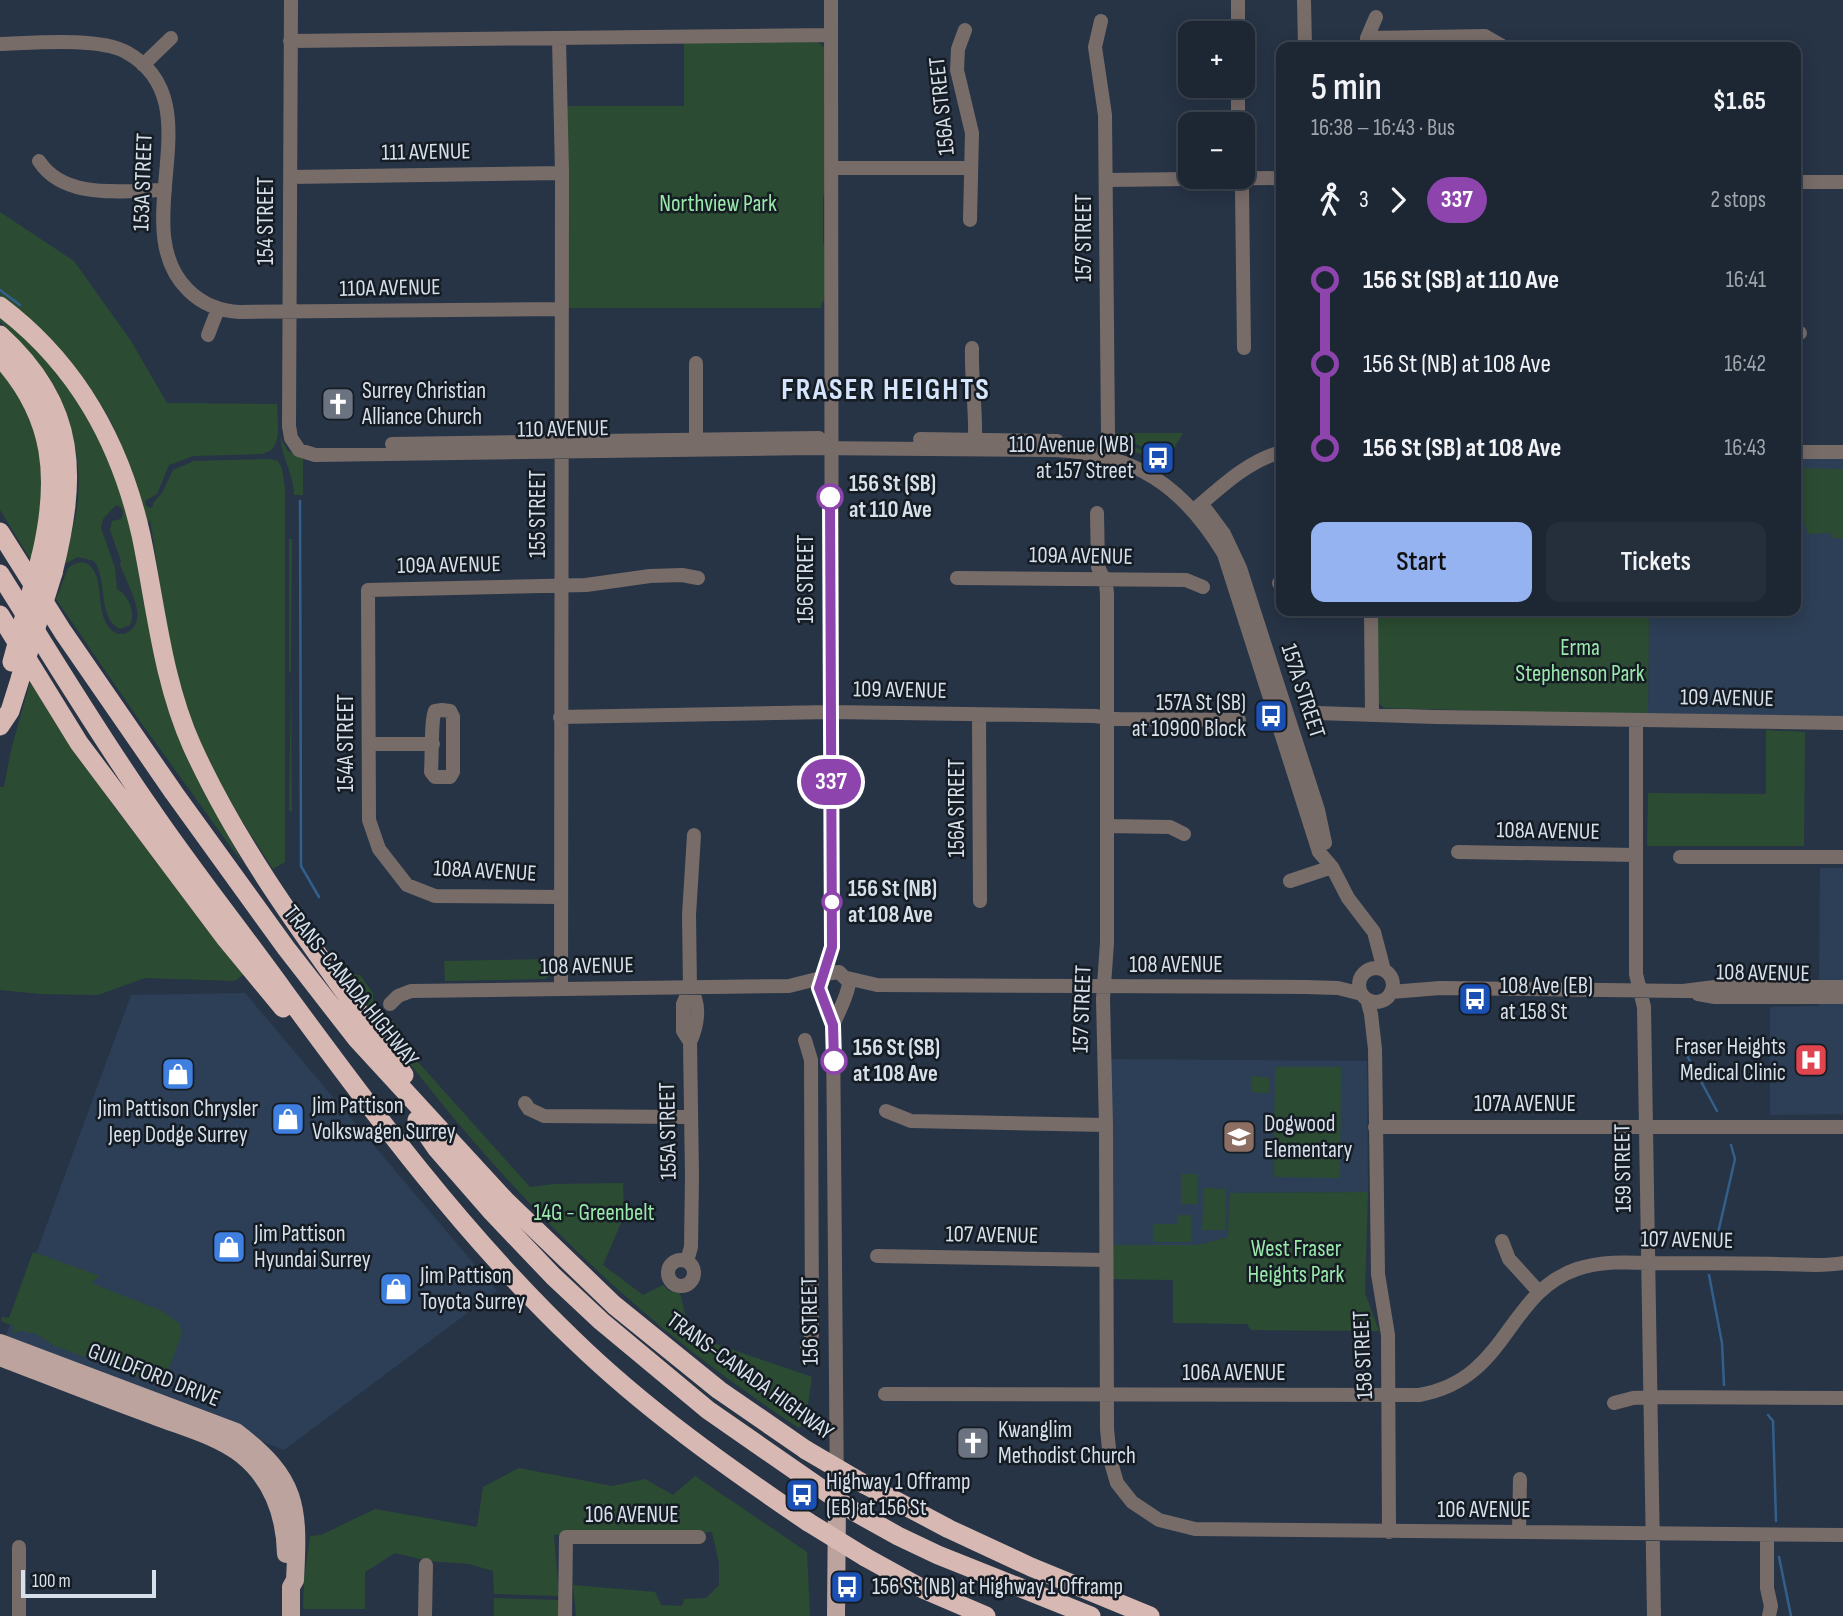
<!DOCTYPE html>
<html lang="en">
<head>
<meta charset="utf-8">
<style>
  :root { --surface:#1d2734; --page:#252f3c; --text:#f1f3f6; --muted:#a0a5ac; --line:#3b444f; --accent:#95b2f1 }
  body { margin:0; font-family:"Sofia Sans Condensed",sans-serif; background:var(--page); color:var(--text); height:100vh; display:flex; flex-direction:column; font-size:26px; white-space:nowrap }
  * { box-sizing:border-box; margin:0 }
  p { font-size:23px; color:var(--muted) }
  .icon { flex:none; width:38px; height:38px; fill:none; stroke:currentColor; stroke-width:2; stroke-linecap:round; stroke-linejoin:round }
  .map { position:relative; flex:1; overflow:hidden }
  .panel { position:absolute; left:1276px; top:42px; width:525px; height:574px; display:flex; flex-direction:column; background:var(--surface); border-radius:14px; box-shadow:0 4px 18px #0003,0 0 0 2px var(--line) }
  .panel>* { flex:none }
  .badge { padding:0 14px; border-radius:23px; font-size:24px; line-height:46px }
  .tools { position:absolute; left:1178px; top:21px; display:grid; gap:14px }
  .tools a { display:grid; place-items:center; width:77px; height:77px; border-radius:14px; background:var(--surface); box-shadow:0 4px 18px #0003,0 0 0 2px var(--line); font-size:35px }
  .scale { position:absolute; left:21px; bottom:18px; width:135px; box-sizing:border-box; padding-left:7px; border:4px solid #d6dfea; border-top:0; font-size:19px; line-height:24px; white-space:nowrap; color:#d6dfea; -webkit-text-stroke:5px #151c24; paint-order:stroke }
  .map>.badge { position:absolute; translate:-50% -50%; box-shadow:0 0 0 4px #fff }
  .legs { display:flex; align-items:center; gap:10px; height:77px; padding:0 35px; font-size:23px }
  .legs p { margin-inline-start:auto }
  .overview { display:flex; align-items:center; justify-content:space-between; height:119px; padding:0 35px }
  h1 { font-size:38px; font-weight:600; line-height:52px }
  .cta { display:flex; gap:14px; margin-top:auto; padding:14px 35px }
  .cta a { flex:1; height:80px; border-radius:14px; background:var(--accent); color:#111; font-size:28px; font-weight:600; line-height:80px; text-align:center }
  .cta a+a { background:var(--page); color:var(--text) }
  ul { padding:0 35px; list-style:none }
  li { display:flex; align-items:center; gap:24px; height:84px; font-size:26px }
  li i { display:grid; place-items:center; width:10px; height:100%; margin:0 9px; background:currentColor }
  li i::after { content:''; width:18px; height:18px; margin:-9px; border:5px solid; border-radius:50%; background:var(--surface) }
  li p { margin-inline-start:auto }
  li:first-child i { background:linear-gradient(#0000 50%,currentColor 0) }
  li:last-child i { background:linear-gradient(currentColor 50%,#0000 0) }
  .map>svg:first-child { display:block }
</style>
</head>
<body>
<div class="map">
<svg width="1843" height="1616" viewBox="0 0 1843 1616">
  <rect width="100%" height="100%" fill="#273446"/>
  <path fill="#2d3f56" d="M1796,459h47v257l-195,-1 1,-104h147z
    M1820,868h23v246l-73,1v-108l49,-1z
    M245,993l252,298 -213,159 -280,-109 127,-346z
    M1108,1059l259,2 1,131 -139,1 -1,44 -30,8h-90z"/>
  <path fill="#2b4c32" d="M684,40l132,1 9,7 1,143 -3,6v46l2,5 1,51 -4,3 -1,6h-254l-5,-202h122z
    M0,212l74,49 57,80 36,62 110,1c0,17 7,46 -15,50l-69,2 -24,9 -12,29 -12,7 1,5 6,2 2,-6 8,-9 11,-23 21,-9 75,-2 9,2 4,8 3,20v373l-12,7c-30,-46 -61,-93 -80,-145 -24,-65 -32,-136 -43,-204l-5,7c-9,-29 -15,-60 -26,-88 -24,-57 -71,-105 -119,-144z
    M0,315l47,44 39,52 30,67 91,315 36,71 -101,-140 -86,-125 12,-31c8,-6 17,-9 24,0 12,16 4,41 16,58 12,18 33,3 29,-16 -3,-15 -11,-31 -17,-45l1,-4 -11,-31 2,-9 9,-2 2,-5 -1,-6 -6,-3 -13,14 -2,9 14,40 2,21c11,6 19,23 13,36l-10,4c-23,-11 -12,-50 -26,-68l-16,-4 -15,8c5,-19 11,-38 14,-57 10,-75 -24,-137 -77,-186z
    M0,368l27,37 19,65 -14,92 -32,-52z
    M1113,433h70l-16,27 -22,-12 -32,-13z
    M280,437l8,14 15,8v36h-9c0,-20 -12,-37 -14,-58z
    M1118,440l38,16 -1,2c-14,-4 -29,-7 -40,-16z
    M1796,468l47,1v69h-12v-5l-23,1 -12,-38z
    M289,539h3l-1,134 -2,-1z
    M1376,611h273l-1,104 -264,-7 -6,-6z
    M291,677l1,133 -1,2 -2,-2z
    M30,682l85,126 129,166 -9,7 -90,-3 -47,17 -58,-1 -40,-4v-203h4l7,-37z
    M1766,730l39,2 -1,114h-157l1,-53 118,1z
    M326,952c15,5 19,24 34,23l13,18v15l6,8 16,6 14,30 121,135 24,-3 69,-1 1,33 -21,49 40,30 20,-10 6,6 11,2 10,42 122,42 -7,47 -6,4c-59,-39 -116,-81 -169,-128 -117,-102 -214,-223 -304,-348z
    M553,959v14l-8,6 -100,2 -1,-20z
    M1275,1067h66l-1,111 -66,-1z
    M1252,1076l17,2v15l-18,-1z
    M1181,1174h17v30h-17z
    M1204,1188l22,1 -1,41h-23z
    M1368,1192l-3,101 14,38 -128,-1 -4,-6 -74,-1v-43l-64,-1 -1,-34h90l30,-8 1,-44z
    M1177,1215h14v27h-38v-18h24z
    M33,1252l67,24 -9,7 71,28 17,12 3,11 -19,49h-8l-100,-37 -20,-13h-6l-8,-3 -7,4 -1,-8 -12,-5 1,-4 7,1z
    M519,1468l93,18 33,-7 28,16 22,-19 112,76 3,64h-234l-3,-31 82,7 6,13 21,1 2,-7 22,-1 13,-13v-22l-7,-31 -158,3 5,61 -65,-2 -1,-23 -24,-7 -41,-3 -33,-8 -30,19v37h-62l1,-30 6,-43 11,-1 54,-26 102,18 6,-40z
    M494,1598l65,2v16h-65z"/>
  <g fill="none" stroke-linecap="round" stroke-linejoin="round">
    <path stroke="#325f8b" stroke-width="2.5" d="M0,290l20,15
      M300,501l1,365 18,31
      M1677,1037l40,74
      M1715,1246l20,-87 -4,-14
      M1709,1275l13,68 2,42
      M1768,1415l5,6 3,100
      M1779,1557l12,59"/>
    <path stroke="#786c69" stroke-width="14" d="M291,0l-2,426 2,12 8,12 16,5 495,-7 246,2c80,4 127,36 168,104l95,298 13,15 16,31 26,34 10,38
      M831,0l1,947 -13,40 14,38 4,474
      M1238,0v33
      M1304,0l1,47
      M1101,21l-6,26 10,68 3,318 -6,22
      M965,30l-7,19 -1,21 15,63 -2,87
      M1367,38l118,-2 19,11
      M559,39l3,134 -1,816
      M290,41l541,-6
      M0,44c33,-1 98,-7 126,8 91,50 -3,174 62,238 14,14 31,21 52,22l321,-3
      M1367,46v-8l9,-21
      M143,65l28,-27
      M1238,86v38
      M39,161c26,40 85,29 126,29
      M833,168h137
      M291,177l271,-4
      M1240,177l2,13 2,158
      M1107,180l174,-2
      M1796,182h47
      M1796,333h4
      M208,335l10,-26
      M972,348c-1,30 4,60 3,91
      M696,363v85
      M920,439l137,2
      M392,444l427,-6
      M1796,452h47
      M1194,510c27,-23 52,-48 87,-58
      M1207,511l17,23 16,34 78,242 7,33
      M1097,513l1,54 8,17 1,10v349l-4,56 3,126 1,304 3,30 7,24 15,19 27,18 36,9 648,6
      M957,578l229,2 17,7
      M1279,583h2
      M368,590l1,230 10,29 28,36 28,11 126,1
      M368,590l218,-5 64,-9 32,-1 16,3
      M1371,611l1,103
      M442,710l8,1 3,6v55l-3,5h-15l-4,-5c1,-12 0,-54 4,-61z
      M1317,713l118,4 408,6
      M979,715l1,186
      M560,717l271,-5 264,4 23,3 121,1
      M1636,721v253l8,33 10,609
      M369,744h64
      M1108,826l62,1 14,7
      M1458,852l178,3
      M1680,857h163
      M1290,881l42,-14
      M1359 985a17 17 0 1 1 34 0a17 17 0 1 1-34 0Z
      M825,974l14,-2 10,10c0,11 -11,31 -16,43
      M847,978l30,7 429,2 32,1 24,6
      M1391,992l49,-4 243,3 32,-4h128
      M1698,994l17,3h128
      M1367,999l4,15 4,35 3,225 10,61 1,197
      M390,1004l8,-8 13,-5 378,-5 32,-8
      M805,1040l6,20 1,275 -5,13
      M690,1042l-7,-11v-27l7,-16 -1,-73 5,-80
      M525,1103l4,6 15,7 146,1
      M886,1111l25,10 195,4
      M1375,1127h468
      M1502,1241l7,18 30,33
      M877,1256l229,4
      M668 1273a13 13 0 1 1 26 0a13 13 0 1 1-26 0Z
      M687,1261l4,-14 1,-71 -2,-134c8,-17 11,-38 0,-54
      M885,1394l534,1c89,-15 87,-102 158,-126 24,-8 49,-7 74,-6 43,0 85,0 128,1 21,0 44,3 64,-1
      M1614,1403l19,-5 17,-1 193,1
      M1519,1532l1,-53
      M1767,1535v53l4,18 -2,10
      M19,1616v-69
      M425,1616l1,-51
      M565,1616l1,-79h133"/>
    <path stroke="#bca39e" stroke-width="18" d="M0,1343l236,89c62,47 63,74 59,148l-4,7v29
      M0,1357c52,20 103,40 155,59 28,11 63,20 87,39 31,25 43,60 44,99
      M836,1616l1,-117"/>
    <path stroke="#d7b8b2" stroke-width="19" d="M0,306c77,58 120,136 141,229 15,71 21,144 51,211 54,119 137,222 212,329
      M0,335c79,72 77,142 53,238
      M0,357c55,60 59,122 41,199
      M0,532l63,100 111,161 112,155 70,90 149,162 109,105 105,85 87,60
      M0,574c49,78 97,158 150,234 42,62 90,122 134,183 90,123 180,244 290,349 71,69 153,127 234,182
      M0,615l79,128 147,196 57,69
      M0,726l10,-15 11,-35
      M417,1120l20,29 55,63 61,64 48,45 107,89 147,102 43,24 40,19 153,61
      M864,1484l85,45 82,38 119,49
      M865,1557l58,32 63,27"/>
    <path stroke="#d7b8b2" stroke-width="19" d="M12,662l29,-106
      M21,676l32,-103
      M806,1450l58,34
      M808,1522l57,35"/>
  </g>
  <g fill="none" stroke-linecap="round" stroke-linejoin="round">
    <defs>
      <path id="line-1" d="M830,497l2,450 -13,41 14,37 1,36"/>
    </defs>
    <use href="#line-1" stroke="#fff" stroke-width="16"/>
    <use href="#line-1" stroke="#8e44ad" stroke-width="10"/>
  </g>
  <defs>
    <symbol id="church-square" viewBox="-11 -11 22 22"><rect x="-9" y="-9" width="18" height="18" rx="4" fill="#6b7280" stroke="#151c24"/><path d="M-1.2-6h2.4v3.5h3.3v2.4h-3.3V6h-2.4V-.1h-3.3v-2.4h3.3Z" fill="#fff"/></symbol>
    <symbol id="bus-square" viewBox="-11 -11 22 22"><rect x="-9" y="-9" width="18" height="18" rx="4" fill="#1a4fb4" stroke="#151c24"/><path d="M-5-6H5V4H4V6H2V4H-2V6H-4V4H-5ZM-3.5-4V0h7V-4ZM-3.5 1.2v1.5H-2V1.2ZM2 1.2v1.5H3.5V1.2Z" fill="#fff"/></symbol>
    <symbol id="hospital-square" viewBox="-11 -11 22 22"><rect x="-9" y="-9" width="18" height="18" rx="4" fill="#e0444e" stroke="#151c24"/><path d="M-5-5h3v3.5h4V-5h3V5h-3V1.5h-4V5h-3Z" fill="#fff"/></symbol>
    <symbol id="shop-square" viewBox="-11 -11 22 22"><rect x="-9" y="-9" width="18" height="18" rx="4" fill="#3f7fe0" stroke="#151c24"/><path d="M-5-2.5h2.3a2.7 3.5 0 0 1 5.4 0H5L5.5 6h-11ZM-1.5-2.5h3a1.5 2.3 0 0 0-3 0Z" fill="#fff"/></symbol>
    <symbol id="school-square" viewBox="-11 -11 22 22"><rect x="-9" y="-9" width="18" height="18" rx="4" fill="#8d6e63" stroke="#151c24"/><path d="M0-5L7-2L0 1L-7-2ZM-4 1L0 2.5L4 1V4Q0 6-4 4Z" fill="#fff"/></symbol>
  </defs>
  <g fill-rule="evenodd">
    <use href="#church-square" x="319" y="385" width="38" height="38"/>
    <use href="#bus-square" x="1139" y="439" width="38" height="38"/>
    <use href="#bus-square" x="1252" y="697" width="38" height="38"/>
    <use href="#bus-square" x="1456" y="980" width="38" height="38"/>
    <use href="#hospital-square" x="1792" y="1041" width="38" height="38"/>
    <use href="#shop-square" x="159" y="1055" width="38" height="38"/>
    <use href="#shop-square" x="269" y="1100" width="38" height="38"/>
    <use href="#school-square" x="1220" y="1118" width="38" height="38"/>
    <use href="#shop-square" x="210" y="1228" width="38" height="38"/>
    <use href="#shop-square" x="377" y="1270" width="38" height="38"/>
    <use href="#church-square" x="954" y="1424" width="38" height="38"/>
    <use href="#bus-square" x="783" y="1476" width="38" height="38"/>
    <use href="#bus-square" x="828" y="1568" width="38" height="38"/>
  </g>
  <g fill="#fff" stroke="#8e44ad" stroke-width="3.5">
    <circle cx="830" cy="497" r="12"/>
    <circle cx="832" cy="902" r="9"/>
    <circle cx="834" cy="1061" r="12"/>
  </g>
  <g text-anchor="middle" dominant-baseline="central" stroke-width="5" stroke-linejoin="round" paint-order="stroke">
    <g font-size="23" fill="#d6dfea" stroke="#151c24">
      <text transform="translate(942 106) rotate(-96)">156A STREET</text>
      <text transform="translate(426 152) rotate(-1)">111 AVENUE</text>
      <text transform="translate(143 182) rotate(-88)">153A STREET</text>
      <text transform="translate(266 221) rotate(-90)">154 STREET</text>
      <text transform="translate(1084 238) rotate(-90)">157 STREET</text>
      <text transform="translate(390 288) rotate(-1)">110A AVENUE</text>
      <text transform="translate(563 429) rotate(-1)">110 AVENUE</text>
      <text transform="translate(538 514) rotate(-90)">155 STREET</text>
      <text transform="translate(1081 556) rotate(1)">109A AVENUE</text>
      <text transform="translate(449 565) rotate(-1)">109A AVENUE</text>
      <text transform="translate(806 579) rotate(-90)">156 STREET</text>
      <text transform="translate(900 690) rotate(1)">109 AVENUE</text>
      <text transform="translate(1303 691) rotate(72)">157A STREET</text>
      <text transform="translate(1727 698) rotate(1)">109 AVENUE</text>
      <text transform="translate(346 743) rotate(-90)">154A STREET</text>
      <text transform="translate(957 808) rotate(-90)">156A STREET</text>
      <text transform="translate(1548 831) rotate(1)">108A AVENUE</text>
      <text transform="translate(485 871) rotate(3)">108A AVENUE</text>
      <text x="1176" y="965">108 AVENUE</text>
      <text transform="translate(587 966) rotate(-1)">108 AVENUE</text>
      <text transform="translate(1763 973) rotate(1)">108 AVENUE</text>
      <text transform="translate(351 986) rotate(51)">TRANS-CANADA HIGHWAY</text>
      <text transform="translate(1082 1009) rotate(-88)">157 STREET</text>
      <text x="1525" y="1104">107A AVENUE</text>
      <text transform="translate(668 1131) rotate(-91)">155A STREET</text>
      <text transform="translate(1623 1168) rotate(-91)">159 STREET</text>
      <text transform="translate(992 1235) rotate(1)">107 AVENUE</text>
      <text transform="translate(1687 1240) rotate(1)">107 AVENUE</text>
      <text transform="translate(810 1321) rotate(-91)">156 STREET</text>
      <text transform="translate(1363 1355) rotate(-93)">158 STREET</text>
      <text x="1234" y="1373">106A AVENUE</text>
      <text transform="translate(154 1375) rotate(21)">GUILDFORD DRIVE</text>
      <text transform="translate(750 1376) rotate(36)">TRANS-CANADA HIGHWAY</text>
      <text x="1484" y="1510">106 AVENUE</text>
      <text x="632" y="1515">106 AVENUE</text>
    </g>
    <g font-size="23" fill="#9ae9aa" stroke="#151c24">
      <text x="718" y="204">Northview Park</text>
      <text x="1580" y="648">Erma<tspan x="1580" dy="26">Stephenson Park</tspan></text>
      <text x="594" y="1213">14G - Greenbelt</text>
      <text x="1296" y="1249">West Fraser<tspan x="1296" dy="26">Heights Park</tspan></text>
    </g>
    <g font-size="23" fill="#d6dfea" stroke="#151c24" text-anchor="start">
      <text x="362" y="391">Surrey Christian<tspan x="362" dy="26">Alliance Church</tspan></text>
      <text x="1134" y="445" text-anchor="end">110 Avenue (WB)<tspan x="1134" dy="26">at 157 Street</tspan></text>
      <text x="1246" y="703" text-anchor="end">157A St (SB)<tspan x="1246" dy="26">at 10900 Block</tspan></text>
      <text x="1500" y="986">108 Ave (EB)<tspan x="1500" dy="26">at 158 St</tspan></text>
      <text x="1786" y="1047" text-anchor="end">Fraser Heights<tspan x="1786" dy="26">Medical Clinic</tspan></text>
      <text x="312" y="1106">Jim Pattison<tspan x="312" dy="26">Volkswagen Surrey</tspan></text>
      <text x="178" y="1109" text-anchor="middle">Jim Pattison Chrysler<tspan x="178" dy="26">Jeep Dodge Surrey</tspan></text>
      <text x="1264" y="1124">Dogwood<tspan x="1264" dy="26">Elementary</tspan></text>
      <text x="254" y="1234">Jim Pattison<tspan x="254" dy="26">Hyundai Surrey</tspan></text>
      <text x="420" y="1276">Jim Pattison<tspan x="420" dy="26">Toyota Surrey</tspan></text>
      <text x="998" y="1430">Kwanglim<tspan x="998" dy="26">Methodist Church</tspan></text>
      <text x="826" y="1482">Highway 1 Offramp<tspan x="826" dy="26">(EB) at 156 St</tspan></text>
      <text x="872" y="1587">156 St (NB) at Highway 1 Offramp</text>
    </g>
    <g font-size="23" font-weight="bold" fill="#d6dfea" stroke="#151c24" text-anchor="start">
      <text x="849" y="484">156 St (SB)<tspan x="849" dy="26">at 110 Ave</tspan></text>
      <text x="848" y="889">156 St (NB)<tspan x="848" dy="26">at 108 Ave</tspan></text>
      <text x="853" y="1048">156 St (SB)<tspan x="853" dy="26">at 108 Ave</tspan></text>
    </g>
    <g font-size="30" font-weight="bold" letter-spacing="2" fill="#d4e5fd" stroke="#151c24">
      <text x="886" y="390">FRASER HEIGHTS</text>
    </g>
  </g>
</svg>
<div class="tools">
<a>+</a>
<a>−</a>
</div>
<div class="scale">100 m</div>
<b class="badge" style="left:831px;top:782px;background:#8e44ad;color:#fff">337</b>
<section class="panel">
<div class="overview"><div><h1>5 min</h1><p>16:38 – 16:43 · Bus</p></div><b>$1.65</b></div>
<div class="legs"><svg class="icon" aria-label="walk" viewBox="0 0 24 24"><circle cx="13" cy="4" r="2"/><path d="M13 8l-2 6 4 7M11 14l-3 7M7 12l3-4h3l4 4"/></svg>3<svg class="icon" aria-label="forward" viewBox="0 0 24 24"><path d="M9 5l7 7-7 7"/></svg><b class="badge" style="background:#8e44ad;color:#fff">337</b><p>2 stops</p></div>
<ul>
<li><i style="color:#8e44ad"></i><b>156 St (SB) at 110 Ave</b><p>16:41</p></li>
<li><i style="color:#8e44ad"></i><span>156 St (NB) at 108 Ave</span><p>16:42</p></li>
<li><i style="color:#8e44ad"></i><b>156 St (SB) at 108 Ave</b><p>16:43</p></li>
</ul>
<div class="cta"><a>Start</a><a>Tickets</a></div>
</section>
</div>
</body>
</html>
